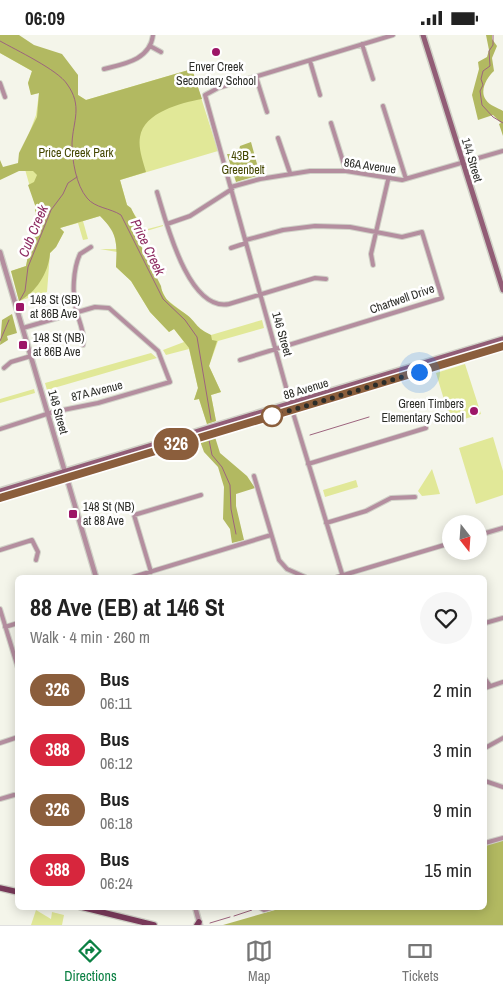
<!DOCTYPE html>
<html lang="en">
<head>
<meta charset="utf-8">
<style>
  :root { --surface:#fff; --page:#f6f6f6; --text:#222; --muted:#767676; --line:#e0e0e0; --accent:#0b8043 }
  body { margin:0; font-family:"Archivo Narrow",sans-serif; background:var(--page); color:var(--text); height:100vh; display:flex; flex-direction:column; font-size:19px; white-space:nowrap }
  * { box-sizing:border-box; margin:0 }
  p { font-size:16px; color:var(--muted) }
  .icon { flex:none; width:28px; height:28px; fill:none; stroke:currentColor; stroke-width:2; stroke-linecap:round; stroke-linejoin:round }
  .map { position:relative; flex:1; overflow:hidden }
  .drawer { position:absolute; left:15px; top:540px; width:472px; height:335px; display:flex; flex-direction:column; background:var(--surface); border-radius:8px; box-shadow:0 2px 12px #0003 }
  .drawer>* { flex:none }
  .badge { padding:0 10px; border-radius:16px; font-size:18px; line-height:32px }
  .needle { width:32px; rotate:163deg }
  .buttons { position:absolute; left:442px; top:480px; display:grid; gap:10px }
  .buttons a { display:grid; place-items:center; width:45px; height:45px; border-radius:50%; background:var(--surface); box-shadow:0 2px 12px #0003; font-size:25px }
  .you { position:absolute; width:25px; height:25px; margin:-12px; border:4px solid #fff; border-radius:50%; background:#1a73e8; box-shadow:0 0 0 8px #1a73e833 }
  .map>.badge { position:absolute; translate:-50% -50%; box-shadow:0 0 0 2px #fff }
  .round { display:grid; place-items:center; flex:none; width:52px; height:52px; border-radius:26px; background:var(--page) }
  .summary { display:flex; align-items:center; justify-content:space-between; height:85px; padding:0 15px }
  h1 { font-size:24px; font-weight:800; line-height:38px }
  ul { padding:0; list-style:none }
  li { display:flex; align-items:center; gap:15px; height:60px; padding:0 15px }
  li div { flex:1 }
  li b { display:block; font-size:19px }
  li em { font-style:normal }
  li .badge { min-width:55px; font-weight:700; text-align:center }
  .status { display:flex; justify-content:space-between; align-items:center; height:35px; padding:0 25px; background:var(--surface); direction:ltr }
  .status svg { height:14px; fill:currentColor }
  .tabs { display:flex; justify-content:space-around; align-items:center; height:70px; border-top:1px solid var(--line); background:var(--surface); font-size:14px; color:var(--muted) }
  .tabs a { display:grid; justify-items:center; gap:2px }
  .tabs .current { color:var(--accent) }
  .map>svg:first-child { display:block }
</style>
</head>
<body>
<div class="status"><b>06:09</b><svg viewBox="0 0 49 12"><path d="M0 12V9h3v3zM5 12V6h3v6zM10 12V3h3v9zM15 12V0h3v12zM26 1h20v11H26zM47 4h2v5h-2z"/></svg></div>
<div class="map">
<svg width="503" height="890" viewBox="0 0 503 890">
  <rect width="100%" height="100%" fill="#f4f5ea"/>
  <path fill="#e1e898" d="M0,4l78,36v20l8,5 106,-31 26,82 -98,29 7,25 11,14 2,12 23,-6v1l-23,7 1,13 25,53 22,17 10,13 13,6 51,-15 2,8 -46,13 -9,25 12,26 -10,3 5,26 -9,3 -8,-25 -5,1 4,-12 -9,-39 -23,6 -3,-5 21,-8 -10,-13 -5,3 -19,-20 -19,-31 -15,-14 1,-15 -17,-3h17l-4,-20 -13,-13 -17,5 5,18 -5,1 -5,-17 -18,5 4,4 -8,15 -6,6 -3,39 -28,9 -8,-30 15,-5 6,-30 4,-4 -1,-27 -14,-50 15,-40 3,-22 -8,2 -3,-12 4,-12 -32,-18z
    M151,318l6,5 -110,32 -2,-7z
    M465,329l16,50 -30,9 -15,-50z
    M34,354l1,4 -35,10v-4z
    M493,402l10,34v24l-27,9 -17,-56z
    M432,434l8,25 -18,2 -4,-5z
    M356,445l2,7 -33,10 -2,-7z
    M36,875l15,9 1,-7 12,3 -2,10h-31z"/>
  <path fill="#b2b961" d="M0,0h19l15,10 28,9 16,21v20l8,5 106,-31 10,30c-21,4 -58,13 -62,38 -2,11 3,24 6,35l-26,8 7,25 4,3 7,14 3,24 20,40c2,15 14,20 26,29 11,9 8,12 24,20l1,5 5,1 -8,25 12,26 -10,3 5,26 -9,3 -8,-25 -5,1 4,-12 -9,-40 -15,-19 -5,3 -19,-20 -19,-31 -15,-14c1,-25 2,-33 -16,-51l-40,12 4,4 -8,15 -6,6c-1,19 -14,40 -31,48l-8,-30 15,-5 6,-30 4,-3 -1,-28 -7,-20 6,-3 3,-7 -4,-4h-14l-19,9v-20l3,7 15,-4 1,-10 18,-36 2,-24 -8,2 -3,-12 4,-12 -32,-18z
    M486,0h6v4l5,7 -5,12 2,13c-7,6 -15,20 -8,29 3,5 12,8 17,11v25l-4,-12 2,-1 -8,-8 -15,5 -6,-25 7,-26 -1,-7 9,-5 2,-7z
    M251,107l9,33 -24,7 -9,-28h11l2,-8z
    M12,279l5,19 -10,3 1,4 -8,5 2,-25z
    M215,402l5,16 27,23 8,12 -19,6v12l8,34 -12,3 -2,-14 -7,-10 1,-32 -6,-20 -14,-15 -4,-11z
    M503,805v85h-280l59,-17 203,-1v-62z"/>
  <g fill="none" stroke-linecap="round" stroke-linejoin="round">
    <path stroke="#9d647e" stroke-width="1" d="M493,0v10l-4,6 1,15 -7,5 -2,8 2,6 -3,6 2,14 11,12 10,6
      M0,6c16,9 58,29 67,43 16,22 6,37 5,59 0,17 4,42 15,55 8,10 23,10 34,17l42,84 22,21 12,17 14,83
      M20,265l5,-9 3,-24 15,-37 8,-20 12,-16 5,-11 9,-6
      M0,306l9,-21
      M310,400l59,-18
      M209,405l3,15 10,12 8,18 1,24 5,25
      M234,881l18,-6 1,-3
      M210,888l20,-6"/>
    <defs>
      <path id="minor" d="M362,9l11,35
        M150,11l11,6
        M310,26l10,34
        M104,34c20,-5 46,-9 49,-34
        M256,42l11,35
        M0,48l5,14
        M383,71l23,73
        M331,88l15,48
        M278,103l12,35
        M231,152l29,-8 50,-8h36l56,9 101,-29
        M157,157c9,29 31,120 72,112l86,-26 11,1
        M167,189l23,-8 42,-27
        M231,213l15,-5
        M373,230l-2,-11 17,-74
        M83,310c2,-12 -4,-24 -7,-35 -4,-16 -3,-41 4,-56l11,-7
        M240,325l202,-62 -20,-66 -20,5 -52,-10 -35,-1 -32,4 -37,10
        M4,333l7,-6 20,-6
        M0,394l53,-17 45,-9 72,-21 -12,-31 -49,-43 -14,-1 -72,21
        M308,429l118,-36
        M254,441l25,84 8,9 18,8
        M326,488l40,-12 25,-13 24,-1
        M479,500l24,-7
        M0,515l32,-10 6,12 -2,8
        M151,537l-17,-57 67,-20
        M133,542l138,-42
        M337,542l114,-34
        M343,542l-49,-161 -89,-321 13,-7 175,-53
        M0,574l18,59
        M485,588l18,-5
        M5,592l13,-4
        M485,644l5,7
        M485,653l18,-6
        M0,708l18,-6
        M485,713l18,-10
        M485,746l18,6
        M0,764l14,-4
        M485,808l18,-5
        M259,872l5,3 10,-3"/>
      <path id="tertiary" d="M0,217l96,325
        M195,872l5,18"/>
      <path id="secondary" d="M423,0l80,255
        M0,456l503,-152
        M0,463l503,-152"/>
      <path id="primary" d="M0,853l18,4
        M81,872l73,18
        M197,890l2,-3"/>
    </defs>
    <use href="#minor" stroke="#d0d1c7" stroke-width="6"/>
    <use href="#tertiary" stroke="#d0d1c7" stroke-width="7"/>
    <use href="#secondary" stroke="#d0d1c7" stroke-width="8"/>
    <use href="#primary" stroke="#d0d1c7" stroke-width="8"/>
    <use href="#minor" stroke="#b48e9f" stroke-width="4"/>
    <use href="#tertiary" stroke="#b48e9f" stroke-width="4.5"/>
    <use href="#secondary" stroke="#925d76" stroke-width="5"/>
    <use href="#primary" stroke="#793a5a" stroke-width="5.5"/>
  </g>
  <g fill="none" stroke-linecap="round" stroke-linejoin="round">
    <defs>
      <path id="line" d="M0,463l503,-152"/>
    </defs>
    <use href="#line" stroke="#fff" stroke-width="11"/>
    <use href="#line" stroke="#8b5e3c" stroke-width="8"/>
    <path stroke="#2c2d29" stroke-width="5" stroke-dasharray="0 9" d="M272,381l147,-44"/>
  </g>
  <g fill="#9d1667" stroke="#fff" stroke-width="2">
    <circle cx="216" cy="17" r="5"/>
    <rect x="15" y="267" width="10" height="10" rx="2.5"/>
    <rect x="18" y="305" width="10" height="10" rx="2.5"/>
    <circle cx="474" cy="376" r="5"/>
    <rect x="68" y="474" width="10" height="10" rx="2.5"/>
  </g>
  <circle fill="#fff" stroke="#8b5e3c" stroke-width="2.5" cx="272" cy="381" r="10"/>
  <g text-anchor="middle" dominant-baseline="central" stroke-width="5" stroke-linejoin="round" paint-order="stroke">
    <g font-size="12" fill="#2c2d29" stroke="#fff" text-anchor="start">
      <text x="216" y="32" text-anchor="middle">Enver Creek<tspan x="216" dy="14">Secondary School</tspan></text>
      <text x="30" y="265">148 St (SB)<tspan x="30" dy="14">at 86B Ave</tspan></text>
      <text x="33" y="303">148 St (NB)<tspan x="33" dy="14">at 86B Ave</tspan></text>
      <text x="464" y="369" text-anchor="end">Green Timbers<tspan x="464" dy="14">Elementary School</tspan></text>
      <text x="83" y="472">148 St (NB)<tspan x="83" dy="14">at 88 Ave</tspan></text>
    </g>
    <g font-size="12" fill="#434600" stroke="#fff">
      <text x="76" y="118">Price Creek Park</text>
      <text x="243" y="121">43B -<tspan x="243" dy="14">Greenbelt</tspan></text>
    </g>
    <g font-size="12" fill="#2c2d29" stroke="#fff">
      <text transform="translate(472 125) rotate(73)">144 Street</text>
      <text transform="translate(370 131) rotate(8)">86A Avenue</text>
      <text transform="translate(402 264) rotate(-19)">Chartwell Drive</text>
      <text transform="translate(282 299) rotate(74)">146 Street</text>
      <text transform="translate(306 354) rotate(-17)">88 Avenue</text>
      <text transform="translate(97 356) rotate(-14)">87A Avenue</text>
      <text transform="translate(58 377) rotate(74)">148 Street</text>
    </g>
    <g font-size="14" font-style="italic" fill="#8e2c62" stroke="#fff">
      <text transform="translate(33 196) rotate(-67)">Cub Creek</text>
      <text transform="translate(148 212) rotate(64)">Price Creek</text>
    </g>
  </g>
</svg>
<div class="buttons">
<a><svg class="needle" viewBox="-14 -14 28 28"><path d="M0-13l5 13h-10z" fill="#e53935"/><path d="M0 13l5-13h-10z" fill="#767676"/></svg></a>
</div>
<div class="you" style="left:419px;top:337px"></div>
<b class="badge" style="left:176px;top:409px;background:#8b5e3c;color:#fff">326</b>
<section class="drawer">
<div class="summary"><div><h1>88 Ave (EB) at 146 St</h1><p>Walk · 4 min · 260 m</p></div><a class="round"><svg class="icon" aria-label="heart" viewBox="0 0 24 24"><path d="M12 20l-8-8c-3-5 5-10 8-4 3-6 11-1 8 4z"/></svg></a></div>
<ul>
<li><span class="badge" style="background:#8b5e3c;color:#fff">326</span><div><b>Bus</b><p>06:11</p></div><em>2 min</em></li>
<li><span class="badge" style="background:#d7263d;color:#fff">388</span><div><b>Bus</b><p>06:12</p></div><em>3 min</em></li>
<li><span class="badge" style="background:#8b5e3c;color:#fff">326</span><div><b>Bus</b><p>06:18</p></div><em>9 min</em></li>
<li><span class="badge" style="background:#d7263d;color:#fff">388</span><div><b>Bus</b><p>06:24</p></div><em>15 min</em></li>
</ul>
</section>
</div>
<nav class="tabs">
<a class="current"><svg class="icon" aria-label="directions" viewBox="0 0 24 24"><path d="M12 3l9 9-9 9-9-9zM9 14v-3h6M13 9l2 2-2 2"/></svg>Directions</a>
<a><svg class="icon" aria-label="map" viewBox="0 0 24 24"><path d="M3 6l6-2 6 2 6-2v14l-6 2-6-2-6 2zM9 4v14M15 6v14"/></svg>Map</a>
<a><svg class="icon" aria-label="tickets" viewBox="0 0 24 24"><path d="M3 7h18v10H3zM15 7v10"/></svg>Tickets</a>
</nav>
</body>
</html>
